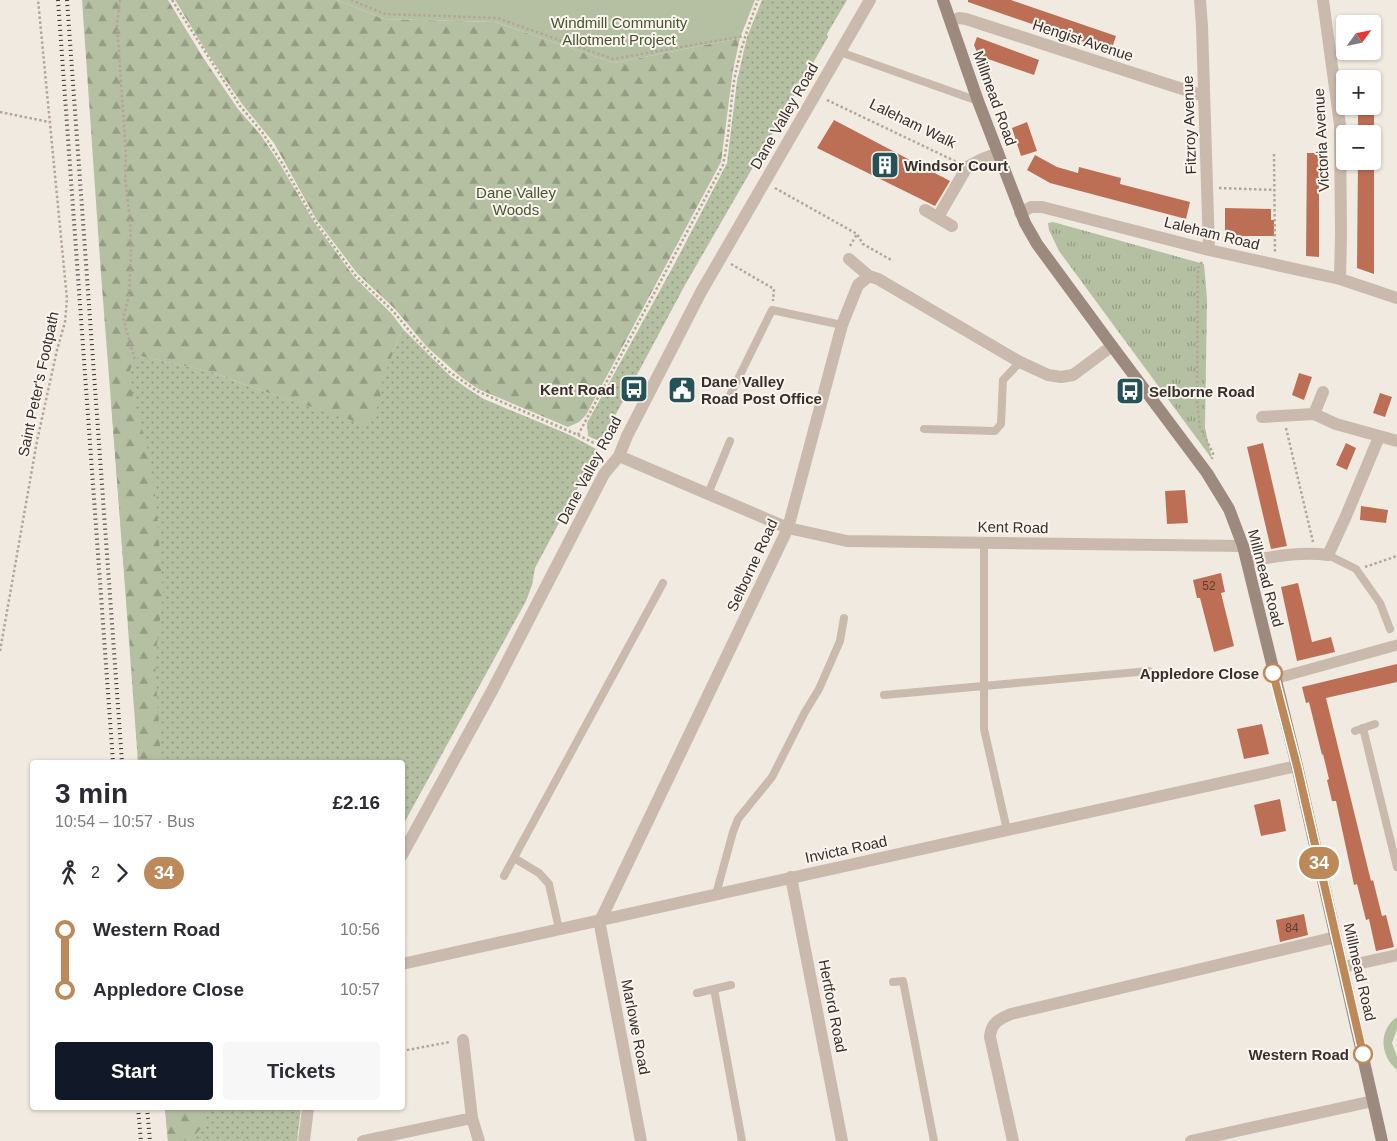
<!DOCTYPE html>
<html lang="en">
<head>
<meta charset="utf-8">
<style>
  :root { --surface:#fff; --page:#f7f7f7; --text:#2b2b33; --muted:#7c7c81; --accent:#111827 }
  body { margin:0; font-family:Arial,sans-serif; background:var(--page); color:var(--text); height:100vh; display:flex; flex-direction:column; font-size:19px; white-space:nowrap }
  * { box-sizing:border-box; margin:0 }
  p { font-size:16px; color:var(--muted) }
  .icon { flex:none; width:28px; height:28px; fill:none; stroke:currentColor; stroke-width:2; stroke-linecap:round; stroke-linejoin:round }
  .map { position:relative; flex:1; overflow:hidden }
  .side { position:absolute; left:30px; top:760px; width:375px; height:350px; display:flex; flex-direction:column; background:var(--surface); border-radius:5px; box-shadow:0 1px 4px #0004 }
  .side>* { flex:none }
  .badge { padding:0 10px; border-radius:16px; font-size:18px; line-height:32px }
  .needle { width:32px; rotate:57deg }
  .buttons { position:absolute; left:1336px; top:15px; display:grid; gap:10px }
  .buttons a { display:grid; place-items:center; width:45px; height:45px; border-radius:5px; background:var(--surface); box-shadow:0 1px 4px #0004; font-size:25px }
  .map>.badge { position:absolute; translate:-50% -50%; box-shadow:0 0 0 2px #fff }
  .legs { display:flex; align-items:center; gap:8px; height:55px; padding:0 25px; font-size:16px }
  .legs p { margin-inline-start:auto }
  .overview { display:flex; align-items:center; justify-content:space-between; height:85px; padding:0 25px }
  h1 { font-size:28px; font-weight:600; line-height:38px }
  .button { display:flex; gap:10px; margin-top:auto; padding:10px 25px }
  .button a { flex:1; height:58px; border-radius:5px; background:var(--accent); color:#fff; font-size:20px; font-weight:600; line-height:58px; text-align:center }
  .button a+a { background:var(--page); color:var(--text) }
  ul { padding:0 25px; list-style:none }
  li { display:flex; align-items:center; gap:18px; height:60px; font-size:19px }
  li i { display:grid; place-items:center; width:8px; height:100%; margin:0 6px; background:currentColor }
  li i::after { content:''; width:12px; height:12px; margin:-6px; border:4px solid; border-radius:50%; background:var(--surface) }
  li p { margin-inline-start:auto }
  li:first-child i { background:linear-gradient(#0000 50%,currentColor 0) }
  li:last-child i { background:linear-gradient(currentColor 50%,#0000 0) }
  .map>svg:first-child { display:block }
</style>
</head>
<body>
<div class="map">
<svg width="1397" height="1141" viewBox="0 0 1397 1141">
  <defs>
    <pattern id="grass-dots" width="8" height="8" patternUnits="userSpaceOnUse" patternTransform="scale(1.25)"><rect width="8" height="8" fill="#b5c0a2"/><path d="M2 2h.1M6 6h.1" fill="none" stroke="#949c84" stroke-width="1.8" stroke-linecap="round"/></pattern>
    <pattern id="forest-firs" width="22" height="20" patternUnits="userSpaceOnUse" patternTransform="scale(1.25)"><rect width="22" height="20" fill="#b5c0a2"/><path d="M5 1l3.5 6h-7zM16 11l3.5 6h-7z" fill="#949c84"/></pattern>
    <pattern id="park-tufts" width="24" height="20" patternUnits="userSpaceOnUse" patternTransform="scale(1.25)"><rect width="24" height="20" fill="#b5c0a2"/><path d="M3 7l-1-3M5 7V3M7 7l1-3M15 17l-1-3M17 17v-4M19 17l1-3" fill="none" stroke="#949c84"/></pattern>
  </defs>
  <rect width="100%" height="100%" fill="#f1eae1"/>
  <path fill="url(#grass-dots)" d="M762,0h85l-20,34 1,3 -143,248 -84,157 -13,-6 -1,-13 88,-160 52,-100 10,-82 10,-44z
    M404,330l46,46 18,13 16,10 86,36 28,15 -63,118 -3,17 -6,16 -123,224 -1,-63h-264l-27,-362 4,-38 25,-6 33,7 39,9 39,15 56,18 86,-53 5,-14z
    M165,1108h136l-4,33h-129z"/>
  <path fill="url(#forest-firs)" d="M82,0h86l36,59 34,50 22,25 20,30 34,58 40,55 37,36 13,17 -6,8 -9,26 -6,13 -3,23 -11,26 -118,-39 -39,-15 -72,-16 -5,4 -5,10 2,23 17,61 7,48 7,90 -8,69 6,101h-22l-38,-488z
    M175,0h162l47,19 111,3 119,41 126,-25 -7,32 -12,92 -135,253 -7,7 -11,5 -90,-38 -17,-12 -34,-30 -32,-38 -38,-36 -41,-54 -42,-76 -32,-39 -34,-50z
    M165,1108h38l4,13 -17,20h-22z"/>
  <path fill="url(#park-tufts)" d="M1053,222l151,42 3,35 -2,129 7,31 -153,-208 -10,-21 -1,-7z"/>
  <path fill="#b5c0a2" d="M337,0h418l-15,38 -126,25 -119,-41 -111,-3z
    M1397,1017v12l-5,14 5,14v13c-17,-14 -19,-40 0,-53z"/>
  <path fill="#bc6f54" d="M968,0h43l105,36 -5,15 -143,-49z
    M977,37l62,23 -5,15 -46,-16 -4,11 -10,-25z
    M1358,106h16v28h-16z
    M834,120l116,61 -15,25 -118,-58z
    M1027,122l10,29 -16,5 -9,-28z
    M1307,153h12v104l-13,-1z
    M1035,155l22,12 21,6 1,-6 42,11 -1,6 70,18 -4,17 -136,-36 -23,-13z
    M1358,161h16v113l-17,-6z
    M1225,208l46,1v11h3v16h-49z
    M1299,373l13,4 -8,23 -12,-5z
    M1380,393l12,4 -7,20 -12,-4z
    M1263,443l24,103 -16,3 -24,-102z
    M1346,443l10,5 -9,22 -11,-5z
    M1185,490l3,33 -21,1 -2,-33z
    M1361,506l27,4 -2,13 -26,-3z
    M1221,573l4,19 -4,1 13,53 -20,6 -14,-54h-3l-4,-18z
    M1298,583l14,59 19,-5 4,15 -38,9 -16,-74z
    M1397,664v18l-71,16 45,183 2,-1 9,36 4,-1 8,32 -18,4 -7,-32 -3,1 -9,-36 -3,1 -18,-84h-4l-5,-21 2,-1 -6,-25 -1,1 -13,-53 -3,1 -4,-16z
    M1262,724l7,30 -25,5 -7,-30z
    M1280,799l6,32 -25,5 -7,-31z
    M1304,914l4,21 -28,7 -4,-22z"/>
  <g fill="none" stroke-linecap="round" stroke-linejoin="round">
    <path stroke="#b5a598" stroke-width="2.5" stroke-dasharray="2.5 2.5" stroke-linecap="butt" d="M120,0l-3,24 9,131 -1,22 5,43 1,32 -2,44 -6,22 12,42
      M172,0l68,106 22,26 20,31 33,58 40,54 38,36 24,29 31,31 29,20 101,44 30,15
      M351,0l34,14 112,4 116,41 131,-23
      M827,100l130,62
      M0,112l49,10
      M1274,154l1,98
      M775,188l82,46 6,10 30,17
      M1219,188l56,2
      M850,246l7,-12
      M1202,262l-4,6 -1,133 3,27 13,25 -1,6
      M731,264l43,25 -1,12
      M1286,428l27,114
      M578,435l145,-270c6,-28 7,-56 11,-84 5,-28 14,-54 24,-81
      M1365,567l32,-11
      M0,651l37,-210 20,-91 8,-28 2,-23 -29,-299
      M402,1051l48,-9"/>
    <path stroke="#c9baad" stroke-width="8" d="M840,52l138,49
      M730,395l42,-85 70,15
      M924,429l71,2 6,-7 2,-44 17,-18
      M708,494l22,-53
      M984,543v186l23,101
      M1328,555l28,14 24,34 10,26
      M884,695l265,-24
      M1363,728l34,139
      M1355,731l20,-7
      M514,858l25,15 10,11 10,45
      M504,876l159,-293
      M716,894l17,-62 5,-13 34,-42 33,-65 14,-23 21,-48 4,-23
      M893,982l10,-1 31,160
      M714,989l28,152
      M697,993l34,-8"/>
    <path stroke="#c9baad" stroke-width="11" d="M1274,679l123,-34"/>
    <path stroke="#c9baad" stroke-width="12" d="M1200,0l2,26 7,224
      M1323,0l17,125 1,109 -1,45
      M951,21l8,-3 7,1 238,77
      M925,210l27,16
      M1020,213l11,-6h11l167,43 131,29 57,19
      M938,217l29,-50 15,-8 16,-6
      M849,259l20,17
      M1314,414l9,-22
      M1262,417l52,-3 22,10 61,17
      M619,456l169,72 59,13 396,5
      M1247,561c27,-4 54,-10 81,-6l18,-39 33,-79
      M402,855l91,-166 111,-215 15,-18 8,-20 74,-144 169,-292
      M791,877l51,264
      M601,919l187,-391 54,-203 16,-40 11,-9 9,3 142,83 28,13 13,2 12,-2 39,-29
      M599,920l42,221
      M402,964l895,-198
      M1343,967l54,-12
      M463,1040l9,78 7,23
      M304,1141l4,-33
      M363,1141l109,-23
      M1013,1141l-23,-104c1,-14 9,-18 21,-23l325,-77
      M1191,1141l182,-40"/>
    <path stroke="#9d8a7f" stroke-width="12" d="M943,0l35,101 47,122 12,21 75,102 95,127 22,36 14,37 54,220 85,375"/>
    <path stroke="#382f2b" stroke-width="4" stroke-dasharray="1 4" stroke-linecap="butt" d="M58,0l55,762
      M67,0l55,762
      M138,1108l3,33
      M147,1108l3,33"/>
  </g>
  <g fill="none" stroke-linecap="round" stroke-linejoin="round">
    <defs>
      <path id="line-1" d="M1273,673l24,93 66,288"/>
    </defs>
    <use href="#line-1" stroke="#fff" stroke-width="11"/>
    <use href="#line-1" stroke="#be8959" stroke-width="8"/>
  </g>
  <defs>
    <symbol id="building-square" viewBox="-11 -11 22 22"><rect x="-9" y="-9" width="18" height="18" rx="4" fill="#245256" stroke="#f9f4ed"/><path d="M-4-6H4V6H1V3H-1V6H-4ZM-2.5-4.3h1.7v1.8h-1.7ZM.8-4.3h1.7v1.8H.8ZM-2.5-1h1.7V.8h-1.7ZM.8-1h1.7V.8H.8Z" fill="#fff"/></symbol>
    <symbol id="bus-square" viewBox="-11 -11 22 22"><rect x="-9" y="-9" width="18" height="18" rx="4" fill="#245256" stroke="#f9f4ed"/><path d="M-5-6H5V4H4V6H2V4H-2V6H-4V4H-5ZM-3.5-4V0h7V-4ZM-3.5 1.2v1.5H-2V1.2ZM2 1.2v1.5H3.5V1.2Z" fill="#fff"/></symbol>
    <symbol id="civic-square" viewBox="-11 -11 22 22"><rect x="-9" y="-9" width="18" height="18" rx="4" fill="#245256" stroke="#f9f4ed"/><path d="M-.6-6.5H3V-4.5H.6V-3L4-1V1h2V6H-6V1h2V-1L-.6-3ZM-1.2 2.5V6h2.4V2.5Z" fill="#fff"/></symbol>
  </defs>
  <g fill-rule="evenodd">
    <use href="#building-square" x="869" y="149" width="32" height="32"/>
    <use href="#bus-square" x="618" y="373" width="32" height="32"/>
    <use href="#civic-square" x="666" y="374" width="32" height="32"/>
    <use href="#bus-square" x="1114" y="375" width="32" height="32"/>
  </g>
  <g fill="#fff" stroke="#be8959" stroke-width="2.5">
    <circle cx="1273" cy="673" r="9"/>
    <circle cx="1363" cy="1054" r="9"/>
  </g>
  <g text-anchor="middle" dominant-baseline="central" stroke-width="4" stroke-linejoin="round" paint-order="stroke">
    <g font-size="12" fill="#593f35">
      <text x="1209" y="586">52</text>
      <text x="1292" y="928">84</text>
    </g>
    <g font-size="15" fill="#475431" stroke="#f9f4ed">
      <text x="619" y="22">Windmill Community<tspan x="619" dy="17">Allotment Project</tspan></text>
      <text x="516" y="192">Dane Valley<tspan x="516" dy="17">Woods</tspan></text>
    </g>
    <g font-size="15" fill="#382f2b" stroke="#f9f4ed">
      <text transform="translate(1083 40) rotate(18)">Hengist Avenue</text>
      <text transform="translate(995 98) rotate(70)">Millmead Road</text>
      <text transform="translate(784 116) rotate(-60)">Dane Valley Road</text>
      <text transform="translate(913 123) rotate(26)">Laleham Walk</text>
      <text transform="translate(1189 125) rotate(-92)">Fitzroy Avenue</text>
      <text transform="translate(1321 140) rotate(-93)">Victoria Avenue</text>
      <text transform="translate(1212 233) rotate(14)">Laleham Road</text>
      <text transform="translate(38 384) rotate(-78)">Saint Peter's Footpath</text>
      <text transform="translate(589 470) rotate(-62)">Dane Valley Road</text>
      <text transform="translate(1013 527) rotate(1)">Kent Road</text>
      <text transform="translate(752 565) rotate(-65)">Selborne Road</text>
      <text transform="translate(1266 578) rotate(75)">Millmead Road</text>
      <text transform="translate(846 849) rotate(-12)">Invicta Road</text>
      <text transform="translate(1360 972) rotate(77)">Millmead Road</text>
      <text transform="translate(833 1006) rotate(79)">Hertford Road</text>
      <text transform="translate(636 1027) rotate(79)">Marlowe Road</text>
    </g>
    <g font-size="15" font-weight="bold" fill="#382f2b" stroke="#f9f4ed" text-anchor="start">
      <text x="904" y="165">Windsor Court</text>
      <text x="701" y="381">Dane Valley<tspan x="701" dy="17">Road Post Office</tspan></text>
      <text x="615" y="389" text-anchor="end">Kent Road</text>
      <text x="1149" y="391">Selborne Road</text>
    </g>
    <g font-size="15" font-weight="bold" fill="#382f2b" stroke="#f9f4ed" text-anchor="end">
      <text x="1259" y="673">Appledore Close</text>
      <text x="1349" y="1054">Western Road</text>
    </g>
  </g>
</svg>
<div class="buttons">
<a><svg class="needle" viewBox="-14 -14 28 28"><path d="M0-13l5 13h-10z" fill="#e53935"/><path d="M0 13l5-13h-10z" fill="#7c7c81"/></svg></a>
<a>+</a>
<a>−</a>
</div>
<b class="badge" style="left:1319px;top:863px;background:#be8959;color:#fff">34</b>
<section class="side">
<div class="overview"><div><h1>3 min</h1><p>10:54 – 10:57 · Bus</p></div><b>£2.16</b></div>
<div class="legs"><svg class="icon" aria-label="walk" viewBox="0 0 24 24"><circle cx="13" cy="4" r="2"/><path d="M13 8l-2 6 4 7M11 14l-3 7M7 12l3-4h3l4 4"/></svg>2<svg class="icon" aria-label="forward" viewBox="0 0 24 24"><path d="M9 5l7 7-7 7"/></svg><b class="badge" style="background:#be8959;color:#fff">34</b></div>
<ul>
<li><i style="color:#be8959"></i><b>Western Road</b><p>10:56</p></li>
<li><i style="color:#be8959"></i><b>Appledore Close</b><p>10:57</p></li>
</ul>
<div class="button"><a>Start</a><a>Tickets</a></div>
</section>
</div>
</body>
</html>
